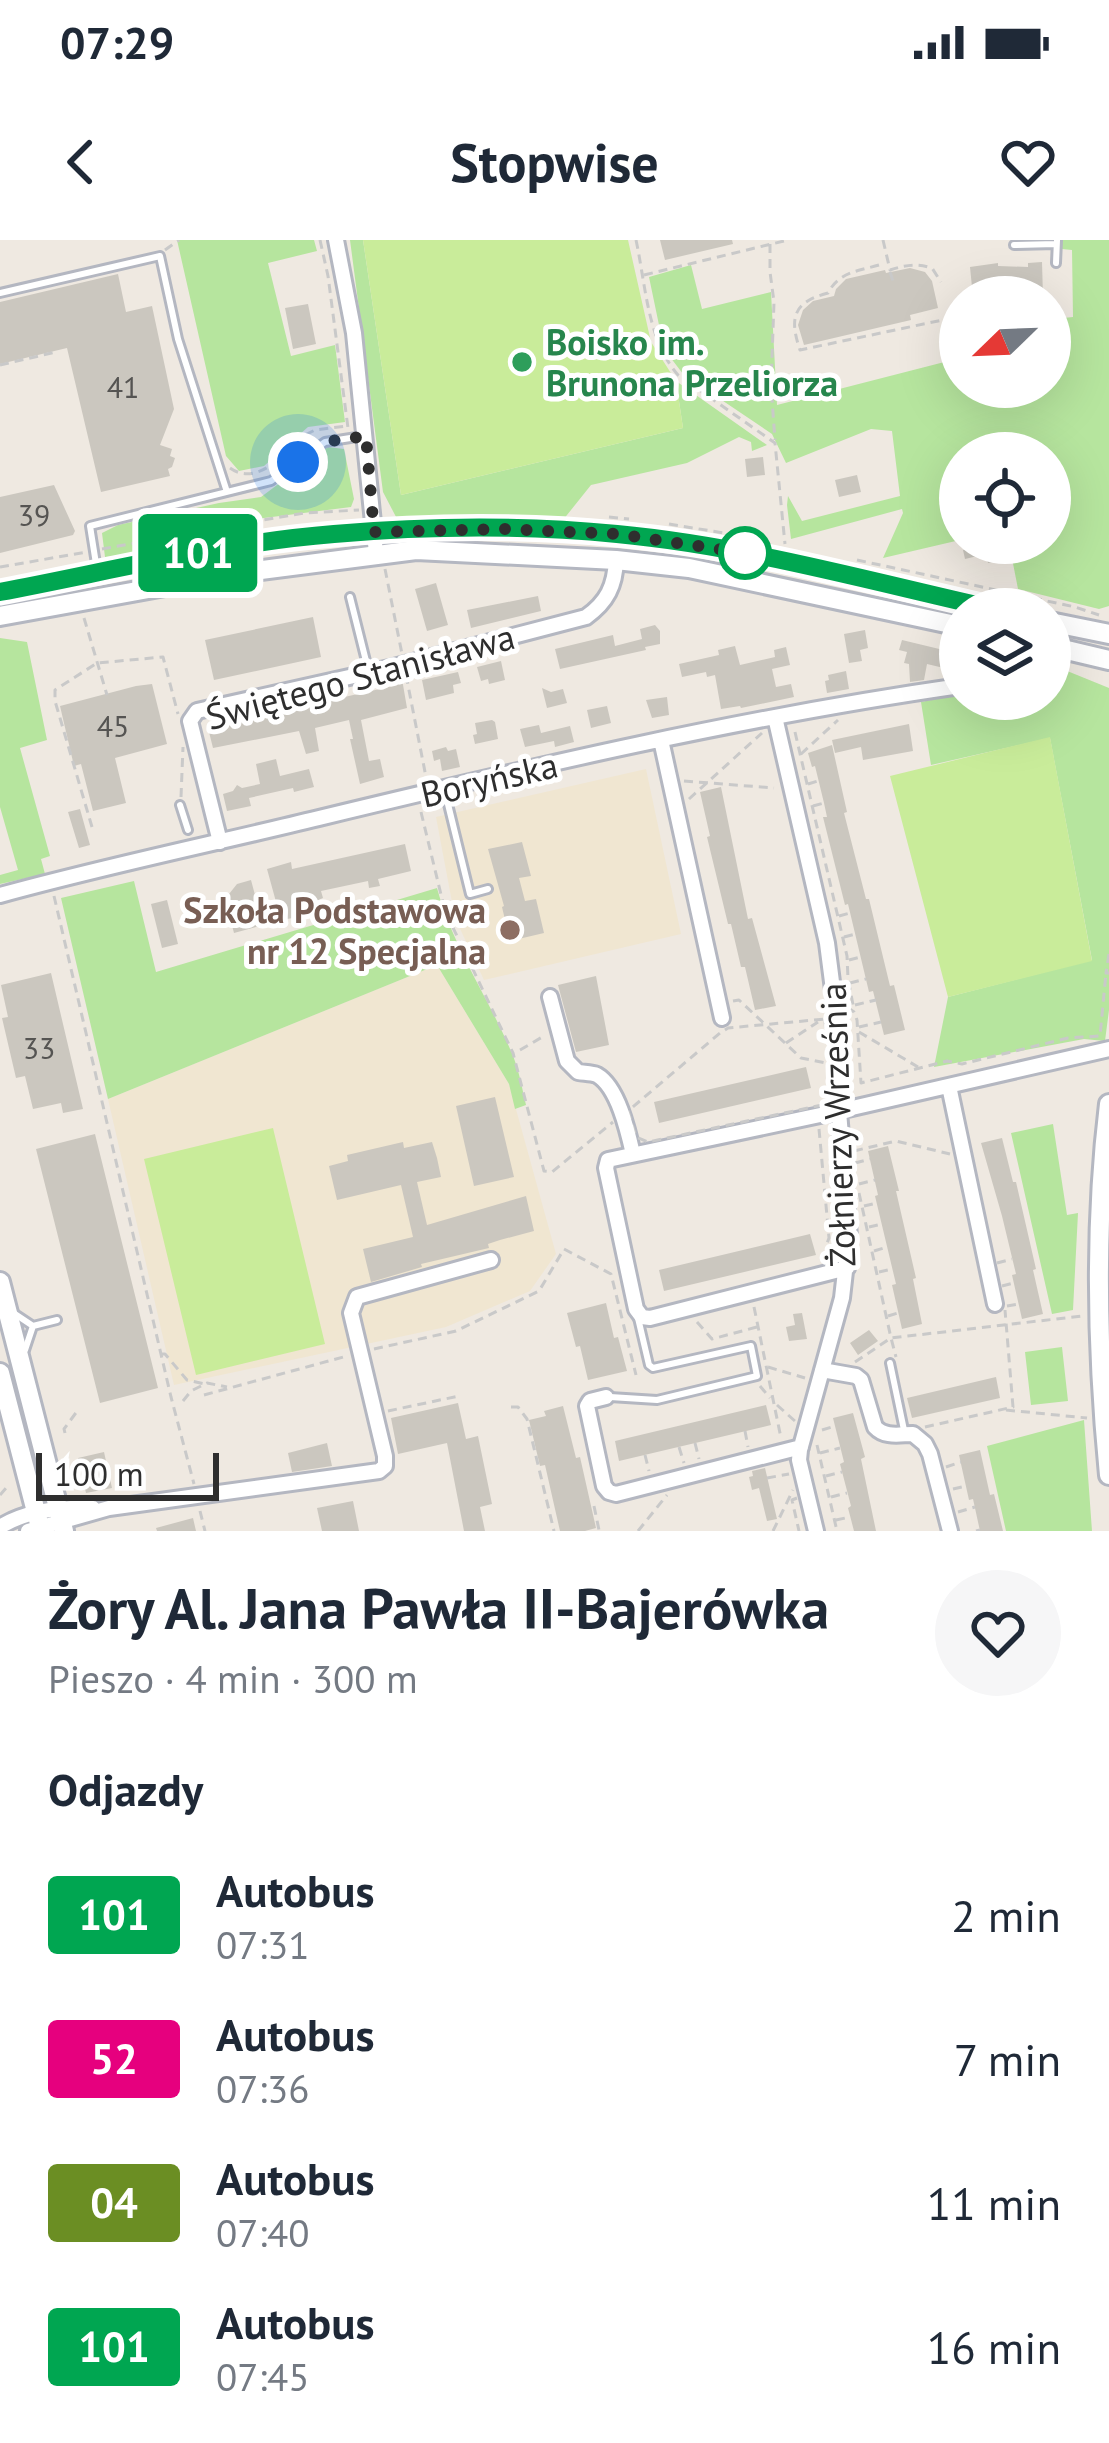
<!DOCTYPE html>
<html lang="pl">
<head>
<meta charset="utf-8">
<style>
  :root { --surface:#fff; --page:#f6f6f7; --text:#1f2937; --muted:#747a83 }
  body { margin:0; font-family:"PT Sans",sans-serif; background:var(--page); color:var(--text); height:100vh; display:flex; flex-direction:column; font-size:45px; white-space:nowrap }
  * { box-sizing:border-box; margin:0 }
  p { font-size:39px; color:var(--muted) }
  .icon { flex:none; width:66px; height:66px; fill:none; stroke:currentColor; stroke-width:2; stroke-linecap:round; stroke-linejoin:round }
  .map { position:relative; height:1291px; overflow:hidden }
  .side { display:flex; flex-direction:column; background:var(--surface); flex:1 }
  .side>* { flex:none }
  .badge { padding:0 24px; border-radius:9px; font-size:42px; line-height:78px }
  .needle { width:78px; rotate:247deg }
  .buttons { position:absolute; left:939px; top:36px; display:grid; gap:24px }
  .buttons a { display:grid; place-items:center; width:132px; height:132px; border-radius:50%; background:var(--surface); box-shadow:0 12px 48px #0002; font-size:60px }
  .scale { position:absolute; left:36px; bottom:30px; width:183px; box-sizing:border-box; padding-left:12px; border:6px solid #2e2e2e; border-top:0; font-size:33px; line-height:42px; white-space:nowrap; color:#2e2e2e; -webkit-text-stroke:9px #fff; paint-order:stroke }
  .you { position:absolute; width:60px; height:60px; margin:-30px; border:9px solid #fff; border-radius:50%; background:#1a73e8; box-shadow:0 0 0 18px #1a73e833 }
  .map>.badge { position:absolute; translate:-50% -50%; box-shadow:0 0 0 6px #fff }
  h2 { padding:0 48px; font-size:45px; line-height:108px }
  .round { display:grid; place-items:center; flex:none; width:126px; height:126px; border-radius:63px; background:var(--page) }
  .overview { display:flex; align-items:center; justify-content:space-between; height:204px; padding:0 48px }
  h1 { font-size:57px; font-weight:800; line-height:90px }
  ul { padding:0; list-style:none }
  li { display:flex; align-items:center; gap:36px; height:144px; padding:0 48px }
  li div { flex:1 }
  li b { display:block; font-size:45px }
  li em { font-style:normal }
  li .badge { min-width:132px; font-weight:700; text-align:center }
  .status { display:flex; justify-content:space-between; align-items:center; height:84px; padding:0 60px; background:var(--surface); direction:ltr }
  .status svg { height:33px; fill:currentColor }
  header { display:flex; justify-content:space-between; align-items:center; height:156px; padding:0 48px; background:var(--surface); font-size:54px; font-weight:800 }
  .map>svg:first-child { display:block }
</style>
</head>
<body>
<div class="status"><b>07:29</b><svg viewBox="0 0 49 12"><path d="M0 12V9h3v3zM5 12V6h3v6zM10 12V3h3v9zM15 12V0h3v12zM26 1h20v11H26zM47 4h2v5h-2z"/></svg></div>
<header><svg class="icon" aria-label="back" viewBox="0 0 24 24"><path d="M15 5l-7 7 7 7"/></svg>Stopwise<svg class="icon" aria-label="heart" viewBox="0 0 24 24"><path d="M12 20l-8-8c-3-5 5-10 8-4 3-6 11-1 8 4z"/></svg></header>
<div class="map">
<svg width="1109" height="1291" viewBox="0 0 1109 1291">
  <rect width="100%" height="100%" fill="#efe9e1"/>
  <path fill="#f0e6d1" d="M646,529l35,165 -197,46 -29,-62 -19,-101z
    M437,725l72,119 47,170 -26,37 -84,36 -272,58 -66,-286z"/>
  <path fill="#b6e59e" d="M177,0h137l3,11 -49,12 23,93 44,-11 10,77 -37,5 -44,39 -25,5 -13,-15z
    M350,0h13l38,255 282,-67 -7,-47 91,64 -15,6 -1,-9 -12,-5 -52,26 -96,22 -36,45 -4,11 -145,-5 -23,-44z
    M1059,0h50v366l-10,3 -81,-20 -9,-46h41v-90h-90v87l-77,18 20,-45 -1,-4 -111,30 -4,-34 1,-9 14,25 98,-25 -8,-65 -21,-2 -85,34 -14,-29 -89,-60 -19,-25 -15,-72 42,-12 11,44 69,-17 6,113 183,-47v29h90v-51l13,-3v-15l10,-1 -1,-67 -10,-1z
    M328,207l16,2 10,50 -3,8 -118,15 -114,34 -14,1 -3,-24 16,-8 101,-22 42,-6z
    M0,398l27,4 20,98 -27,8 30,108 -9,3 4,15 -45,10v-9l18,-5 -18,-63z
    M1050,424l59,24v322l-4,31 -21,-2 -150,28 14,-70 144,-37 -42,-222 -119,27 -10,-63 39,-8v5h90z
    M134,641l22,91 281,-84c16,59 50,107 74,163 8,18 11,37 15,54l-11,4 -6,-25 -72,-119 -329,134 -47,-201z
    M1053,884l14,91 11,-2 -5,97 -21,4 -41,-181z
    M1062,1107l6,54 -37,4 -6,-53z
    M1084,1180l8,111h-86l-19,-85z"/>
  <path fill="#c9ec9a" d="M363,0h265l23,102 25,39 7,47 -282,67z
    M1050,497l42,224 -144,36 -58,-221z
    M273,888l52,216 -129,31 -52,-216z"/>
  <path fill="#cbc7bf" d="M660,0h72l1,4 -68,16z
    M1042,22l1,35h-70l-3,-30 28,-4v3l30,1v-4z
    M910,28l15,4 7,9 6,27 -28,7 1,5 -107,25 -6,-20 5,-15 10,-9 21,-5 2,-7 10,-10 39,-9 1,3z
    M118,34l8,38 26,-6 22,103 -14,36 12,4 -2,7 5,2 -3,9 -4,2 2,7 -69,16 -34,-144 -67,16v-62z
    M308,64l8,40 -23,5 -8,-41z
    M763,217l2,18 -18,2 -2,-18z
    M857,235l4,17 -22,5 -4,-17z
    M54,245l21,46 -2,4 -73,18v-56z
    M984,303h20l3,16 -19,4 -2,-9 -21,5 -2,-9 21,-5z
    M436,343l12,42 -21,6 -12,-42z
    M538,356l3,15 -70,17 -4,-18z
    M313,377l8,40 -107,23 -9,-40z
    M655,385l5,6v13l-15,3 1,3 -86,19 -5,-20 58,-14 2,11 27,-7 -2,-10z
    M865,390l3,18 -8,2 2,11 -13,2 -5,-29z
    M902,400l58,14v13l-12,2 -21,-5 -3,16 -14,2 -1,-18 -5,-1 3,-11 -8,-2z
    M735,406l5,19 35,-8 -1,-7 12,-3 4,18 -18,4 4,18 15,-3 3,13 -53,11 -1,-2 -19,3 -6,-34 -8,2 -1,-5 -24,5 -3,-13 40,-9 -1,-5z
    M501,421l4,19 -16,4 -1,-5 -7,2 -4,-14z
    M846,431l3,18 -22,4 -2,-12 4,-1 -1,-5z
    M458,432l3,11 -8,2 1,8 -28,7 -4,-20z
    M402,439l5,29 -46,12 8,41 11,-2 4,18 -24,7 -10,-45h3l-4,-19 -34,8 4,23 -13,3 -7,-23 -86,17 -5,-20 185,-42v-4z
    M152,444l15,60 -52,14 11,45 -33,8 -12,-47 -7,2 -14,-60 76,-20z
    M542,448l9,4 12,-3 4,14 -20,5z
    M667,457l2,18 -17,3 -6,-18z
    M607,466l4,17 -20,5 -4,-18z
    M492,480l3,2 3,17 -23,5 -2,-9 4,-1 -2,-11z
    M909,484l4,27 -50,9 -2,-13 -26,6 -3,-13z
    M539,485l2,8 29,-7 4,16 -19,5 -1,-6 -29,6 -5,-18z
    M832,505l15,67 -3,1 22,86h3l21,87 4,-1 11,45 -21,5 -11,-44 -4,1 -21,-88 -3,1 -22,-88h4l-3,-14 -9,-37 -3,1 -4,-14z
    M446,507l2,4 8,-2 4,18 -18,4 -2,-12 -6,2 -2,-10z
    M276,519l4,17 29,-7 5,18 -20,5 -1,-4 -44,10 2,8 -24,5 -4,-17 10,-3 4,-6 5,3 18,-4 -4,-20z
    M721,547l27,132 4,-1 24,88 -21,4 -10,-43h-4l-10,-43h-3l-21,-87 3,-1 -10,-44z
    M80,569l10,36 -11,3 -11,-36z
    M522,602l9,34 -12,2 6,23 11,-2 8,34 -34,8 -8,-34 2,-1 -16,-57z
    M405,604l6,27 -33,8 2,7 -11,2 -1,-7 -47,10 2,7 -21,9 -9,11 -12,2 -14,-51 24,-7 1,7z
    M251,640l12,45 -29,8 -9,-34 12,-15z
    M167,660l11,44 -16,4 -11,-44z
    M51,733l32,136 -20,4 -2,-10 -28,6 -8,-33 -9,2 -14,-60 6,-1 -7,-32z
    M596,736l13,69 -33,7 -18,-67z
    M806,827l5,21 -152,35 -5,-21z
    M495,857l19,80 -40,9 -18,-80z
    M95,894l63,254 -58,15 -64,-254z
    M1002,898l11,44h3l20,87 -3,1 10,44 -21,5 -10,-44 4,-1 -14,-58 -21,-73z
    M403,902l1,6 28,-6 5,16 4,19 -24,5 10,43 99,-29 8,35 -34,9 -12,4 1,4 -68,16 1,3 -51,15 -8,-33 50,-12 -12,-52 -64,15 -8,-34 19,-5 -1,-6z
    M888,906l11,45h-3l20,87 -3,1 9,45 -20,5 -10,-44 4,-1 -21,-88 3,-1 -10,-44z
    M810,994l6,21 -152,36 -5,-21z
    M606,1063l8,35 4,-1 9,34 -39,9 -8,-34 -4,1 -9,-34z
    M802,1073l5,26 -18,2 -3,-14 9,-2 -2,-11z
    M869,1090l9,11 -20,14 -8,-12z
    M996,1137l4,21 -88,20 -5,-20z
    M458,1163l8,36 12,-3 14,68 -12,3 5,24h-21l-17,-88 -49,11 -7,-36z
    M766,1165l5,20 -152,36 -4,-20z
    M563,1166l13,52 4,-1 16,71 -11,3h-25l-15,-66 -5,1 -11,-46 17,-4 -2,-5z
    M853,1173l12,44 -4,2 15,72h-22l-6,-23 3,-2 -11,-42 4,-2 -11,-44z
    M327,1203l5,23 -40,6 -4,-19z
    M980,1210l10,45 4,-1 9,37h-23l-7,-32 -4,1 -10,-45z
    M104,1212l8,36 -26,5 -8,-35z
    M765,1228l12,51 -10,2 -8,-33 -7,2 -3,-13 4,-1 -1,-5z
    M353,1261l6,30h-37l-5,-23z
    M193,1278l3,13h-39l-1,-3z"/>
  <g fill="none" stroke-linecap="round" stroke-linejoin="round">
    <defs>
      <path id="lane" d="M1014,5l42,-1
        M1056,23l1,-23
        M0,53l160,-37 18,83 49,153
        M97,330l-7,-44 181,-45 54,-39 38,-6
        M350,357l18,72
        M445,552l25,102 18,-5
        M180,565l8,25
        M12,1072l21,14 24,-6
        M25,1110l8,-24
        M890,1123l14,67
        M610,1157l47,3 100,-24 -6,-30 -98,22 -4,-3 -11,-47"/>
      <path id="street" d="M336,0l18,93 22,220
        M775,477l52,226 10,78 2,90 10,125 -7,62 -42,152 -1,10 17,71
        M661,500l61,278
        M220,602l-30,-121 7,-10 197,-44 192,-50c21,-15 29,-31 30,-57
        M0,655c105,-29 212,-51 319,-77 211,-51 425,-101 641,-132
        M550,757l17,64 11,11c6,1 14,1 19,3 21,12 31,57 36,79
        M949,846l46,218
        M847,1028l-197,50 -8,-1 -6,-8 -30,-141 2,-8 231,-49 270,-62
        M822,1130l34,6 5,4 14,47c10,11 25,7 38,7l12,10 5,10 20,77
        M606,1157l-16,4 -3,5 17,80 5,6 7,2 185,-47
        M0,1287c27,-17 62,-20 93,-19
        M28,1291l81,-23 270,-37 6,-5v-10l-34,-143 6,-16 134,-37"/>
      <path id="secondary" d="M0,352c111,-21 221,-49 333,-58 93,-8 191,-9 284,0 127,12 252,46 377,75
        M0,376l231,-42 185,-24 200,10 73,8 271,58
        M1050,382l59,12
        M1050,406l59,14
        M1109,864c-15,123 -12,249 0,371
        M0,1042l64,249
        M0,1133l41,158"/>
    </defs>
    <use href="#lane" stroke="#b4b7c1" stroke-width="12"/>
    <use href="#street" stroke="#b4b7c1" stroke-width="20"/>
    <use href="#secondary" stroke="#b4b7c1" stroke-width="24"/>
    <path stroke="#c9c9c9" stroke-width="3" stroke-dasharray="9 6" stroke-linecap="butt" d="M320,0l8,36 20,152
      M636,0c10,46 11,99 42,135l97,68 10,101
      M883,0l7,30c16,-5 26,-7 42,-2l9,14
      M770,4v28l4,30 -3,84 4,54
      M165,10l14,-10
      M879,25c-21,6 -40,7 -51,28 -35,9 -39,25 -28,57l157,-33
      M890,32l4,12
      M644,35l144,-35
      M0,125l56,-13
      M230,228c28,20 57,-17 77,-34l8,-4 32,-4
      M609,277l20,2
      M669,284l85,14
      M102,309l149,-27 54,-9 54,-3
      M857,320l218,47 24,8
      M0,327l87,-15
      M385,329l17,85
      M84,378l23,77
      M406,435l20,102
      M795,492l52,224 1,23 6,31
      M801,514l37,-34
      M684,541l90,7
      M808,544l10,-3
      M181,557l2,-50
      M689,559l73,-66
      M813,566l11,-3
      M421,572l24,99 68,142 31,118 8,1 61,-50
      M92,587l-37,-126v-11l42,-27 66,-6 15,57
      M54,656l117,501 23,87
      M450,676l41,-10
      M839,676l11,-3
      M844,697l12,-3
      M1109,714l-3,19h3
      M849,720l12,-3
      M850,743l16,-4
      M733,761l6,-1 62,58 25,5
      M855,765l21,-5
      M847,767l7,5 3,8 4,63 86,-22 15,3 106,-26 32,-2 6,-63
      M825,779l4,77 -2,8 -179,38 -12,-5 -8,-26 92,-78 8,-5z
      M859,787l22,-5
      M859,792l59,35
      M786,803l32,-21
      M520,810l24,-14
      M819,889l10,109 -3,8 7,14
      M854,911l42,-10 54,13
      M855,923l15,-4
      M859,944l16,-4
      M859,953l32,145 191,-22
      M864,966l13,-3
      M869,987l13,-3
      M874,1011l13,-4
      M997,1023l15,-4
      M879,1032l13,-3
      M1002,1046l12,-3
      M1007,1066l12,-2
      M754,1067l27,131
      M888,1076l10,-3
      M697,1082l15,17 45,-12
      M374,1109l82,-18 83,-40 25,-42 47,25 25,101
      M161,1114h4l22,26 18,4
      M855,1122l36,-24 5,19
      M768,1127l37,11
      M760,1146l10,12
      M204,1155l143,-39
      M183,1161l8,-10 16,-8 20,4
      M777,1165l19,17
      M511,1167h7l9,12 27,112
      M1006,1170l81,8
      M388,1171l71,-15
      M925,1187l88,-20 -8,-97
      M822,1190l13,-4
      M745,1191l3,16
      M65,1193l-1,-4 14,-19
      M695,1203l4,16
      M817,1205l20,86
      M679,1207l5,16
      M820,1213l20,-5
      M645,1215l4,16
      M946,1227l15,-5
      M826,1236l16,-4
      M767,1238l22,-4
      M953,1249l13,-3
      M0,1255l6,-7
      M831,1257l16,-4
      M797,1258l-5,2 7,31
      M594,1266l5,24 -2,1
      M200,1271l5,20
      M958,1272l17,-5
      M836,1280l14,-3
      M638,1291l29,-36
      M773,1291l20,-41
      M976,1291l4,-1"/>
    <use href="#lane" stroke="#fff" stroke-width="6"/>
    <use href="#street" stroke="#fff" stroke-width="14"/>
    <use href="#secondary" stroke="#fff" stroke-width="18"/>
  </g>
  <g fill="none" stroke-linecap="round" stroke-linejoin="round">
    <defs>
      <path id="line" d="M0,352c111,-21 221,-49 334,-58 92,-8 190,-9 283,0 128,12 252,47 377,75"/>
    </defs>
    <use href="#line" stroke="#fff" stroke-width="27"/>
    <use href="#line" stroke="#00a651" stroke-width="18"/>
    <path stroke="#2e2e2e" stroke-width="12" stroke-dasharray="0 21.6" d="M298,222l27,-20 41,-6 8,96 131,-3 112,5 128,19"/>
  </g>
  <circle fill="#2e9e5b" stroke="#fff" stroke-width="4.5" cx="522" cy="122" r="12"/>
  <circle fill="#fff" stroke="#00a651" stroke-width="6" cx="745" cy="313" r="24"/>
  <circle fill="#8d6e63" stroke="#fff" stroke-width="4.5" cx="510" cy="690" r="12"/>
  <g text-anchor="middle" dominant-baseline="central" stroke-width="10" stroke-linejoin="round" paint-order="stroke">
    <g font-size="30" fill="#555452">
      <text x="123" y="146">41</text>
      <text x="34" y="274">39</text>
      <text x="113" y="485">45</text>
      <text x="39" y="807">33</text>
    </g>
    <g font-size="36" font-weight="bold" fill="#27864d" stroke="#fff" text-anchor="start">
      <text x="546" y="101">Boisko im.<tspan x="546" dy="41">Brunona Przeliorza</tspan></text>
    </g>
    <g font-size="36" fill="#2e2e2e" stroke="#fff">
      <text transform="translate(360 436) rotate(-15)">Świętego Stanisława</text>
      <text transform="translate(489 539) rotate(-13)">Boryńska</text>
      <text transform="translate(837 885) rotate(-92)">Żołnierzy Września</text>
    </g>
    <g font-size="36" font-weight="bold" fill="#785e54" stroke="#fff" text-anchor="end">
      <text x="486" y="669">Szkoła Podstawowa<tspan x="486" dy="41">nr 12 Specjalna</tspan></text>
    </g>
  </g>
</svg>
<div class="buttons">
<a><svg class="needle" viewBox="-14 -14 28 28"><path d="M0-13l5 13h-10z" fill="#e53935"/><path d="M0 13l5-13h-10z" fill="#747a83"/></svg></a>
<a><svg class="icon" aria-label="locate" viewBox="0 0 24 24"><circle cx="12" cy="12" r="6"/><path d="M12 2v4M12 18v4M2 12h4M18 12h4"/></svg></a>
<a><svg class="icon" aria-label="layers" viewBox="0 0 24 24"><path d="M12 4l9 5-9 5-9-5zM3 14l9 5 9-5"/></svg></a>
</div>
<div class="scale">100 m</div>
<div class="you" style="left:298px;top:222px"></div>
<b class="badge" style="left:198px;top:313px;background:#00a651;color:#fff">101</b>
</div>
<section class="side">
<div class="overview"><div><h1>Żory Al. Jana Pawła II-Bajerówka</h1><p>Pieszo · 4 min · 300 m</p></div><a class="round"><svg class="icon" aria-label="heart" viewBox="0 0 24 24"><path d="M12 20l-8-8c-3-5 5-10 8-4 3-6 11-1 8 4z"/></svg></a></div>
<h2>Odjazdy</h2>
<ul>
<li><span class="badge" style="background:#00a651;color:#fff">101</span><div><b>Autobus</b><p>07:31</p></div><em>2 min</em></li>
<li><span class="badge" style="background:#e6007e;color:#fff">52</span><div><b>Autobus</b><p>07:36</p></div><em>7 min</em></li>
<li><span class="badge" style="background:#6b8e23;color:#fff">04</span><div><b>Autobus</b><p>07:40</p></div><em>11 min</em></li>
<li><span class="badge" style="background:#00a651;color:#fff">101</span><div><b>Autobus</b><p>07:45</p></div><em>16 min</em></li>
</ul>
</section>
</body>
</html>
